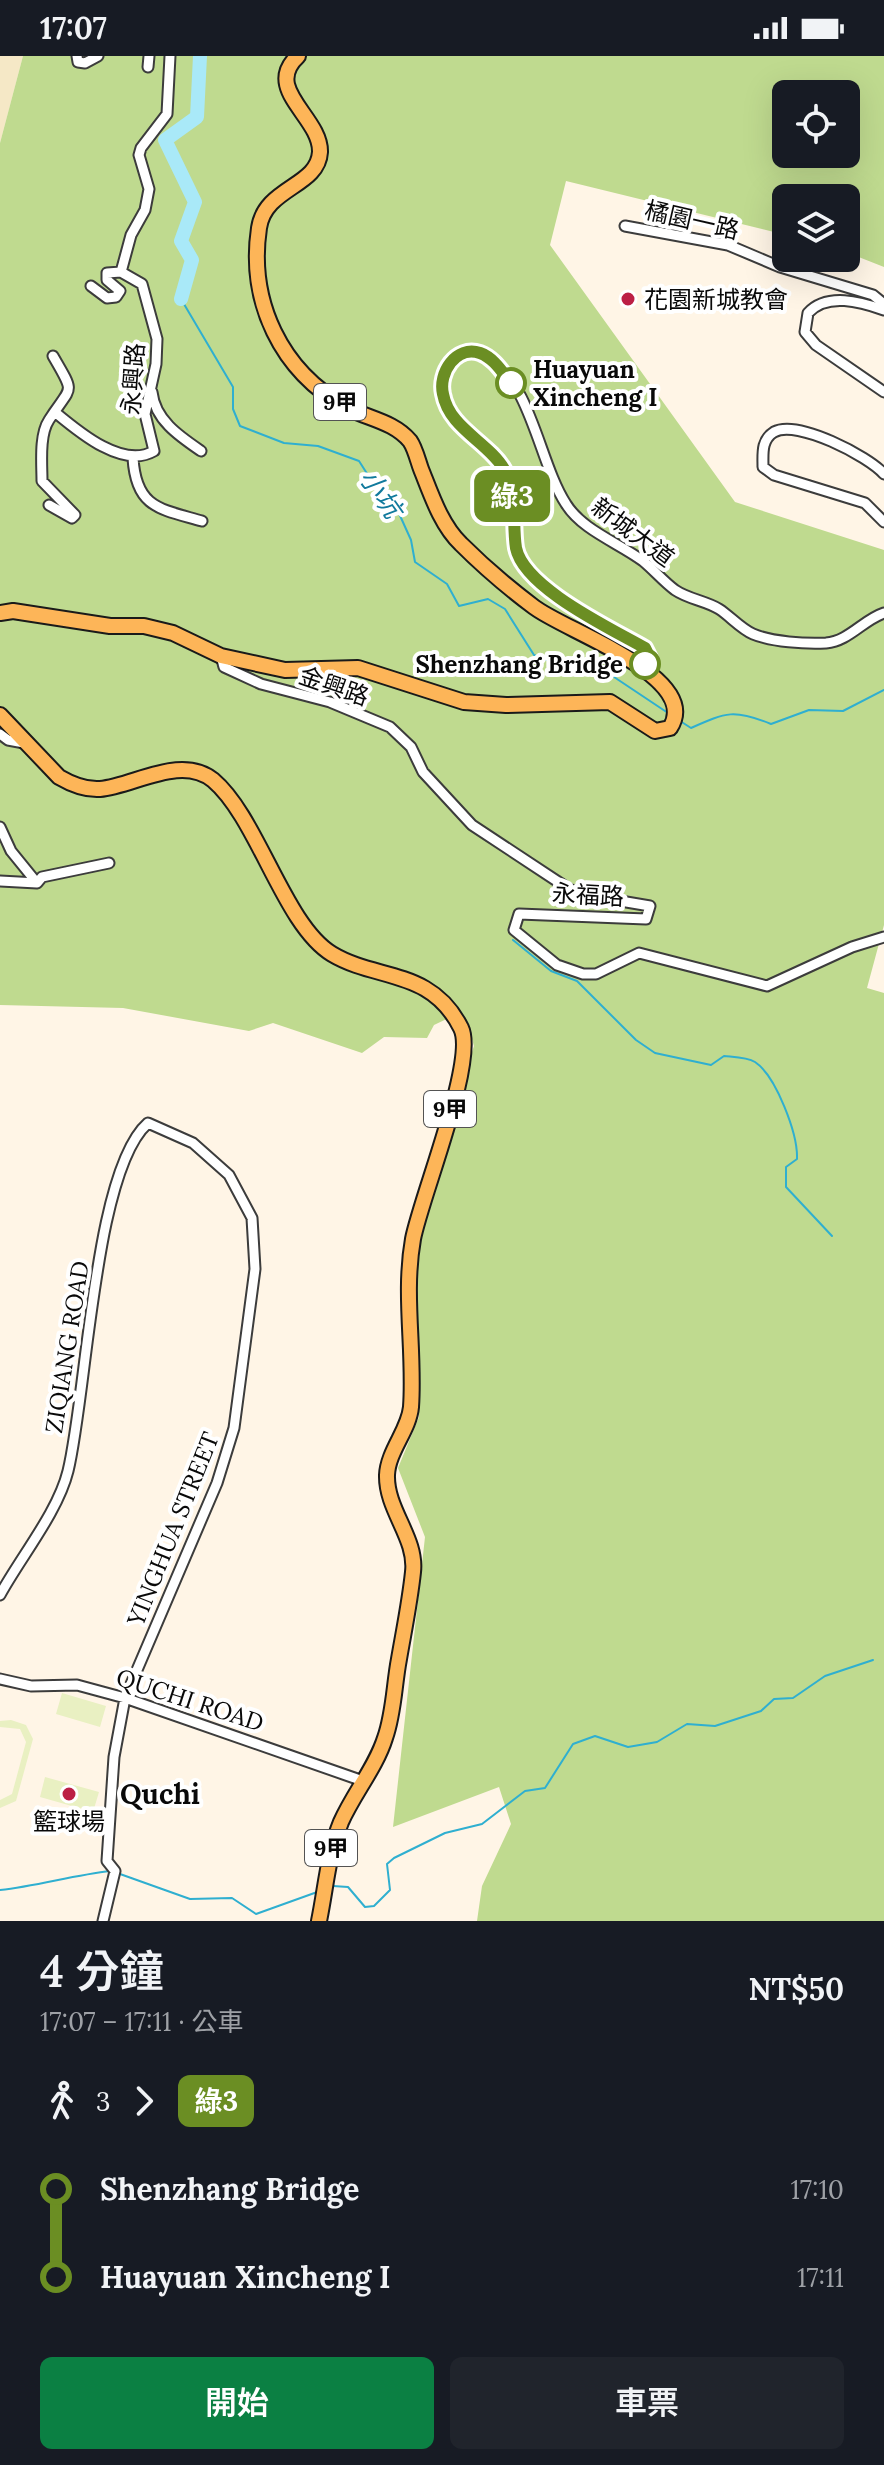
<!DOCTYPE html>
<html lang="zh-TW">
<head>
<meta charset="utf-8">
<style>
  :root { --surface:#171b24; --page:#20242c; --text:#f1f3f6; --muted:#9ea1a6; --accent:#0b8043 }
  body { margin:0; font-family:Lora,"Noto Sans TC",serif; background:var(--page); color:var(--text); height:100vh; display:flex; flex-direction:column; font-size:30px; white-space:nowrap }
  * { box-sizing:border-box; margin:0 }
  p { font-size:26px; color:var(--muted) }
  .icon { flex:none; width:44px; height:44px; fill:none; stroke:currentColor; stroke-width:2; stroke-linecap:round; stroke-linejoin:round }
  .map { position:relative; height:1865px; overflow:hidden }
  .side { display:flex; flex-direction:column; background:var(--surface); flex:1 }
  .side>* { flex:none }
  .badge { padding:0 16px; border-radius:12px; font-size:28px; line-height:52px }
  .tools { position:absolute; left:772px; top:24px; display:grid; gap:16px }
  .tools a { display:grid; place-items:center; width:88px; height:88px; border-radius:12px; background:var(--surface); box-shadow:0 8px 32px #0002; font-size:40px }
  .map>.badge { position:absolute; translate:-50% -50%; box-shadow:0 0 0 4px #fff }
  .legs { display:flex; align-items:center; gap:12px; height:88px; padding:0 40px; font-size:26px }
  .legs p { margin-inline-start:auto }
  .head { display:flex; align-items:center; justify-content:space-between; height:136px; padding:0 40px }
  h1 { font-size:44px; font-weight:600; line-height:60px }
  .button { display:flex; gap:16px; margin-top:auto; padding:16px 40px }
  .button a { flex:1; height:92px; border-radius:12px; background:var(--accent); color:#fff; font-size:32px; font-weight:600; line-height:92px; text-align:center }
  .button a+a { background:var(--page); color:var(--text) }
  ul { padding:0 40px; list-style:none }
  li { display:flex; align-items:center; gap:28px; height:88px; font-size:30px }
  li i { display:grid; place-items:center; width:12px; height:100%; margin:0 10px; background:currentColor }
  li i::after { content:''; width:20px; height:20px; margin:-10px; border:6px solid; border-radius:50%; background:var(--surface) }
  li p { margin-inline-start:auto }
  li:first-child i { background:linear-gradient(#0000 50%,currentColor 0) }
  li:last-child i { background:linear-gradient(currentColor 50%,#0000 0) }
  .status { display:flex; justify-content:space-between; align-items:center; height:56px; padding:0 40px; background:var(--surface); direction:ltr }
  .status svg { height:22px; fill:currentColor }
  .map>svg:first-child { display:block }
</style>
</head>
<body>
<div class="status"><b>17:07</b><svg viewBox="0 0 49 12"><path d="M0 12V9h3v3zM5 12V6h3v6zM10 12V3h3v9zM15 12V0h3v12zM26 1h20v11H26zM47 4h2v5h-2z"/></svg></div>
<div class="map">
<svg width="884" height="1865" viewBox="0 0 884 1865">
  <rect width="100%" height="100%" fill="#fff5e6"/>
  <path fill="#f5e8c6" d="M0,0h23l-23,87z"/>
  <path fill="#bfda8f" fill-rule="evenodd" d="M23,0h861v211l-38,-15v-54h-60v37l-220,-54 -16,64 185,257 149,48v375l-17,63 17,5v928h-407l5,-35 29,-62 -12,-37 -106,40 32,-290 -27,-69 21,-51 -4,-125 4,-46 32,-131 23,-69 -6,-20 -13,-11 -21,10 -7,13 -43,-1 -22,16 -89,-30 -24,8 -126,-23 -123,-3v-862zM786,38h60v60h-60z"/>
  <path fill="#e9f0c2" d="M62,1637l44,13 -6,21 -44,-13z
    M11,1664l15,5 7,14 -17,62 -16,7v-8l12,-6 14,-52 -6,-13 -20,-2v-6z
    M45,1721l54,15 -6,20 -53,-15z"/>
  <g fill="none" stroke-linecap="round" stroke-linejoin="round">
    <path stroke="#2fafd0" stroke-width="2" d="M181,243l52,88v22l7,17 44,17 34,3 41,15 23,36 15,12 14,31 4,22 32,22 12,22 29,-7 17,10 29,46 32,12 39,4 63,42
      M677,663l14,9c36,-16 43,-19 80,-4l38,-14 34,1 41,-21
      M513,884l38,31 26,10 59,59 19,13 56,12 13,-9c9,1 23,1 31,6 21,14 43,72 42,97l-11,8v20l46,49
      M120,1818l70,25 42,-1 24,16 64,-23
      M333,1830l15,1 17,20 9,-1 16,-16 -3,-26 7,-6 51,-25 37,-9 43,-33 20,-3 28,-44 22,-8 33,11 29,-5 30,-18 28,2 46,-15 13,-12 19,-1 32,-22 48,-16
      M0,1834c38,-4 73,-15 111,-19"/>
    <path stroke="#a9e9f8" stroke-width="14" d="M181,243l11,-39 -11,-19 14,-39 -30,-62 32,-23 3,-61"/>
    <defs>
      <path id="minor" d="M77,0l1,6 7,1 13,-7
        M148,11l1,-11
        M625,170l103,19 52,22 93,28 11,9
        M121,216l10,-37 14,-25 4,-21 -10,-34 2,-7 26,-34 3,-58
        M91,230l16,12 9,-1 4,-6 -13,-11v-7l14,-1
        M884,254c-23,-8 -57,-18 -76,3l-3,19 11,13 68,47
        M152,336c3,28 27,44 49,59
        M56,357c24,20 67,56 98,38l-9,-37 11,-50 1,-25 -15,-55 -21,-12
        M133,402c3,50 27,51 69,63
        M884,418c-16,-18 -87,-55 -110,-42 -13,8 -11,22 -11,35l11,8 91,28 19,19
        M49,449l23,13 3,-3 -33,-34c0,-17 -3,-46 7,-61 23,-36 27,-24 4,-64
        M221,600l3,11 37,17 69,18 60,25 21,20 12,25 49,53 97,64 16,6 65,11 -4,13 -127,-5 -5,16 43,35 26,9h13l43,-21 128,33 85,-39 32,-10
        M643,611l7,-9 -5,-10c-35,-20 -117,-57 -128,-98 -5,-15 -2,-32 -4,-48 -4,-37 -29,-53 -53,-78 -33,-36 -11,-94 31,-65 41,29 49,105 75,145 16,26 53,39 77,57 11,9 20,20 32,29 13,9 31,11 44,19 11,7 22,20 34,25 19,8 52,10 73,9 23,-2 37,-23 58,-30
        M0,678l8,6 16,3
        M0,771l11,24 26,32 -37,-2
        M37,827l5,-6 67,-14
        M0,1539c20,-37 58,-83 68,-124 19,-77 26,-301 80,-348l45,20 36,32 23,43 3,51 -21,159 -17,55 -92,215 -11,59 -7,104 8,10 -12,50
        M0,1623l31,7 46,-1 48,13 238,83"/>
      <path id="primary" d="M0,557l13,-2 97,15h34l29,7 48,23 64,14 73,-2 106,34 42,3 104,-3 45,29 15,-3c33,-51 -105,-97 -136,-121 -24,-18 -51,-41 -73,-63 -20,-19 -30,-50 -40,-75 -3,-8 -6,-21 -11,-28 -17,-20 -42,-22 -64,-34 -65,-36 -98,-105 -87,-179 6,-41 59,-41 61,-76 1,-35 -58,-63 -22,-96
        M0,659l59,62c12,7 27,13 41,12 34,-3 81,-35 113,-9 45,38 71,145 119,174 45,27 99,14 129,74 16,32 -40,169 -48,211 -10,56 2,112 -2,168 -2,23 -23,44 -24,68 -1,35 30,63 26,97 -3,29 -9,58 -14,87 -5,26 -5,54 -14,79 -9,29 -31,55 -44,84 -13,32 -15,65 -22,99"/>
    </defs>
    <use href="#minor" stroke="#3c3c3c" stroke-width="13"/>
    <use href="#primary" stroke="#1a1a1a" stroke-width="18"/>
    <use href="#minor" stroke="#fff" stroke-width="9"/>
    <use href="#primary" stroke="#fdb558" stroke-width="14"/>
  </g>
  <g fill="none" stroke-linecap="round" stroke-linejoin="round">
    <defs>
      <path id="line-1" d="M511,327c-9,-11 -17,-25 -31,-30 -24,-8 -42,20 -37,41 6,34 45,48 61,75 14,23 8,54 12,79 8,40 96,81 129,100l5,10 -5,6"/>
    </defs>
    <use href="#line-1" stroke="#fff" stroke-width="18"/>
    <use href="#line-1" stroke="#6b8e23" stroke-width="12"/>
  </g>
  <g fill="#bc1f45" stroke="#fff" stroke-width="3">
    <circle cx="628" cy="243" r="8"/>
    <circle cx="69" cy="1738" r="8"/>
  </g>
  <g fill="#fff" stroke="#6b8e23" stroke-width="4">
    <circle cx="511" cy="327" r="14"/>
    <circle cx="645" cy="608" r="14"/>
  </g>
  <g text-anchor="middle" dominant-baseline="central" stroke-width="8" stroke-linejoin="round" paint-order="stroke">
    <g fill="#fff" stroke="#535353" stroke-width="2">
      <rect x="314" y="328" width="52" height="36" rx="6"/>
      <rect x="424" y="1035" width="52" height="36" rx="6"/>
      <rect x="305" y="1774" width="52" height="36" rx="6"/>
    </g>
    <g font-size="22" font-weight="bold" fill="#090909">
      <text x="340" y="346">9甲</text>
      <text x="450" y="1053">9甲</text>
      <text x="331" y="1792">9甲</text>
    </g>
    <g font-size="24" fill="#090909" stroke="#fff">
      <text transform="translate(692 164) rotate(13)">橘園一路</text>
      <text transform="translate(133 323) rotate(-86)">永興路</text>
      <text transform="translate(633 476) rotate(37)">新城大道</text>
      <text transform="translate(334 630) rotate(19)">金興路</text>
      <text transform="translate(588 839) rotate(3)">永福路</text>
      <text transform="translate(67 1291) rotate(-81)">ZIQIANG ROAD</text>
      <text transform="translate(173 1473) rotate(-68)">YINGHUA STREET</text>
      <text transform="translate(190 1644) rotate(18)">QUCHI ROAD</text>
    </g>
    <g font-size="24" fill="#090909" stroke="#fff" text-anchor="start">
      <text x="644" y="243">花園新城教會</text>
      <text x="69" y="1765" text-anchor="middle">籃球場</text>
    </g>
    <g font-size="24" font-weight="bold" fill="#090909" stroke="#fff" text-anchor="start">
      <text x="533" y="313">Huayuan<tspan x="533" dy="28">Xincheng I</tspan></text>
      <text x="623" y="608" text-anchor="end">Shenzhang Bridge</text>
    </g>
    <g font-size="26" font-style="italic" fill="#117a9d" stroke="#fff">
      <text transform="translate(381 437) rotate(55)">小坑</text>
    </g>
    <g font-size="28" font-weight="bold" fill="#090909" stroke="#fff">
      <text x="160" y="1738">Quchi</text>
    </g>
  </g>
</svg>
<div class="tools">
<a><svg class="icon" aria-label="locate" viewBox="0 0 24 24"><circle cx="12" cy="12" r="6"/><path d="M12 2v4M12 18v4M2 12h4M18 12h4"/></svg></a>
<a><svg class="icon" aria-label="layers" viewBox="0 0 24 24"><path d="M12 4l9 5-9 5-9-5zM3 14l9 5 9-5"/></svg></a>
</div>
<b class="badge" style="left:512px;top:440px;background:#6b8e23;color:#fff">綠3</b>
</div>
<section class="side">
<div class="head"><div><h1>4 分鐘</h1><p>17:07 – 17:11 · 公車</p></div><b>NT$50</b></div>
<div class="legs"><svg class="icon" aria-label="walk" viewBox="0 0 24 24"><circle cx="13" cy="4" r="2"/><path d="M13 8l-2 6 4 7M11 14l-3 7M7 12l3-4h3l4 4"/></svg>3<svg class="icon" aria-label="forward" viewBox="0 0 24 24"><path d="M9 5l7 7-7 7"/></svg><b class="badge" style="background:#6b8e23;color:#fff">綠3</b></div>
<ul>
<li><i style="color:#6b8e23"></i><b>Shenzhang Bridge</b><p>17:10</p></li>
<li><i style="color:#6b8e23"></i><b>Huayuan Xincheng I</b><p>17:11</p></li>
</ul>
<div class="button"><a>開始</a><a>車票</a></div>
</section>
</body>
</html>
